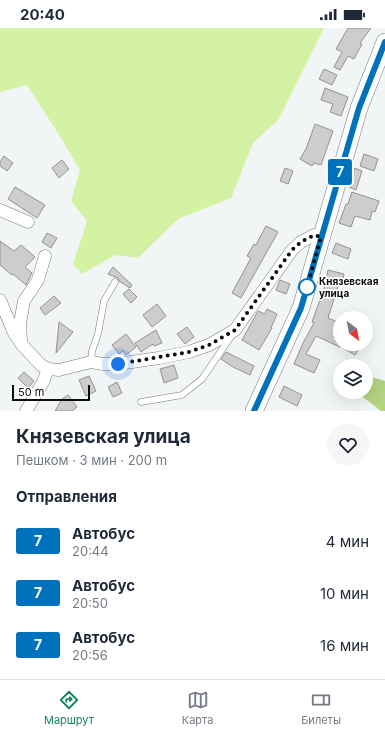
<!DOCTYPE html>
<html lang="ru">
<head>
<meta charset="utf-8">
<style>
  :root { --surface:#fff; --page:#f6f6f7; --text:#1f2937; --muted:#747a83; --line:#e0e1e3; --accent:#178562 }
  body { margin:0; font-family:Inter,sans-serif; background:var(--page); color:var(--text); height:100vh; display:flex; flex-direction:column; font-size:15px; white-space:nowrap }
  * { box-sizing:border-box; margin:0 }
  p { font-size:13px; color:var(--muted) }
  .icon { flex:none; width:22px; height:22px; fill:none; stroke:currentColor; stroke-width:2; stroke-linecap:round; stroke-linejoin:round }
  .map { position:relative; height:383px; overflow:hidden }
  .sheet { display:flex; flex-direction:column; background:var(--surface); flex:1 }
  .sheet>* { flex:none }
  .badge { padding:0 8px; border-radius:3px; font-size:14px; line-height:26px }
  .needle { width:26px; rotate:148deg }
  .controls { position:absolute; left:333px; top:283px; display:grid; gap:8px }
  .controls a { display:grid; place-items:center; width:40px; height:40px; border-radius:50%; background:var(--surface); box-shadow:0 4px 16px #0002; font-size:20px }
  .scale { position:absolute; left:12px; bottom:10px; width:78px; box-sizing:border-box; padding-left:4px; border:2px solid #0b0c0d; border-top:0; font-size:11px; line-height:14px; white-space:nowrap; color:#0b0c0d; -webkit-text-stroke:3px #fff; paint-order:stroke }
  .you { position:absolute; width:20px; height:20px; margin:-10px; border:3px solid #fff; border-radius:50%; background:#1a73e8; box-shadow:0 0 0 6px #1a73e833 }
  .map>.badge { position:absolute; translate:-50% -50%; box-shadow:0 0 0 2px #fff }
  h2 { padding:0 16px; font-size:15px; line-height:36px }
  .round { display:grid; place-items:center; flex:none; width:42px; height:42px; border-radius:21px; background:var(--page) }
  .summary { display:flex; align-items:center; justify-content:space-between; height:68px; padding:0 16px }
  h1 { font-size:19px; font-weight:700; line-height:30px }
  ul { padding:0; list-style:none }
  li { display:flex; align-items:center; gap:12px; height:52px; padding:0 16px }
  li div { flex:1 }
  li b { display:block; font-size:15px }
  li em { font-style:normal }
  li .badge { min-width:44px; font-weight:700; text-align:center }
  .status { display:flex; justify-content:space-between; align-items:center; height:28px; padding:0 20px; background:var(--surface); direction:ltr }
  .status svg { height:11px; fill:currentColor }
  .menu { display:flex; justify-content:space-around; align-items:center; height:56px; border-top:1px solid var(--line); background:var(--surface); font-size:11px; color:var(--muted) }
  .menu a { display:grid; justify-items:center; gap:2px }
  .menu .current { color:var(--accent) }
  .map>svg:first-child { display:block }
</style>
</head>
<body>
<div class="status"><b>20:40</b><svg viewBox="0 0 49 12"><path d="M0 12V9h3v3zM5 12V6h3v6zM10 12V3h3v9zM15 12V0h3v12zM26 1h20v11H26zM47 4h2v5h-2z"/></svg></div>
<div class="map">
<svg width="385" height="383" viewBox="0 0 385 383">
  <rect width="100%" height="100%" fill="#f2f5f6"/>
  <path fill="#d3f2a4" d="M0,0h324l-45,91 -26,24 -22,55 -53,21 -40,39 -23,-3 -33,19 -9,-10 14,-43 -16,-20 9,-31 -22,-37 -31,-48 -27,7z"/>
  <path fill="#b4d380" d="M368,348l17,5v30h-5v-1l-24,-18h10v-15z"/>
  <path fill="#cfcdcb" stroke="#959391" d="M348,0h23l-11,15 2,1 -8,15 -6,-3 -8,14 -6,-3 8,-15 -6,-3z
    M324,41l13,6 -5,10 -13,-6z
    M325,60l23,9 -7,19 -11,-4 3,-8 -12,-4z
    M315,96l18,7 -12,34 -7,-2 -2,3 -12,-7 6,-10z
    M364,126l14,5 -4,12 -14,-5z
    M4,128l9,7 -6,8 -7,-5v-4z
    M62,132l7,9 -10,9 -7,-10z
    M285,140l8,3 -5,13 -8,-3z
    M355,140l7,3 -6,19 -7,-3z
    M15,159l30,18 -8,13 -29,-19z
    M352,164l27,9 -4,11 -3,-1 -2,9 -15,-4 -4,11 -12,-4 7,-19h2z
    M266,198l12,6 -37,66 -9,-5 19,-35 -4,-2 7,-12 2,1z
    M47,205l10,5 -6,10 -9,-6z
    M0,213l14,10 7,-6 14,12 -10,10 7,6 -6,12 -13,-11 -1,1 -12,-10z
    M336,215l15,6 -3,10 -16,-6z
    M113,239l19,18 -2,3 -11,-7 -1,-3 -10,-4z
    M328,242l16,4 -2,10 -3,-1 -11,35 12,5v21h22l-7,11 -15,-9v1l-24,-11 -10,18 14,6 -6,13 -20,-9 9,-21 11,-20 -2,-1 15,-42 -1,-1z
    M280,252l10,4 -4,10 -10,-4z
    M129,261l8,8 -6,6 -8,-9z
    M54,268l7,7 -16,12 -5,-7z
    M157,276l9,12 -14,11 -9,-12z
    M267,281l10,5 -6,14h1l-13,22 -17,-10 16,-29 7,3z
    M59,294l14,10 -17,21z
    M187,299l7,10 -9,7 -8,-10z
    M156,302l6,13 -8,3 -1,-2 -12,8 -6,-9z
    M126,306l10,13 -10,8 -3,-4 -4,3 -7,-9z
    M226,324l28,14 -4,9 -17,-8 -12,-8z
    M174,337l4,13 -14,5 -4,-14z
    M24,344l10,9 -6,7 -10,-10z
    M89,348l7,15 -10,5 -7,-16z
    M117,354l5,11 -9,4 -5,-10z
    M284,358l18,9 -5,11 -18,-9z
    M68,367l9,12 -5,4h-17l7,-12z"/>
  <g fill="none" stroke-linecap="round" stroke-linejoin="round">
    <defs>
      <path id="lane" d="M91,334l1,-11 6,-17 6,-33 11,-19
        M141,374l41,-7 20,-16 30,-44"/>
      <path id="street" d="M0,182l28,12
        M0,272l14,33 8,12 19,20 7,4 11,1 32,-8 12,2h15l41,-6 30,-6 20,-7 26,-15 57,-80 9,-8 13,-7 7,2
        M21,313l-1,-18 4,-22 14,-21 7,-24
        M26,383l17,-29 5,-13"/>
      <path id="secondary" d="M254,383l47,-103 58,-200 26,-66"/>
    </defs>
    <use href="#lane" stroke="#787a7c" stroke-width="7"/>
    <use href="#street" stroke="#787a7c" stroke-width="13"/>
    <use href="#secondary" stroke="#787a7c" stroke-width="18"/>
    <use href="#lane" stroke="#fff" stroke-width="6"/>
    <use href="#street" stroke="#fff" stroke-width="12"/>
    <use href="#secondary" stroke="#fff" stroke-width="17"/>
  </g>
  <g fill="none" stroke-linecap="round" stroke-linejoin="round">
    <defs>
      <path id="line" d="M254,383l47,-103 58,-200 26,-66"/>
    </defs>
    <use href="#line" stroke="#fff" stroke-width="9"/>
    <use href="#line" stroke="#0072bc" stroke-width="6"/>
    <path stroke="#0b0c0d" stroke-width="4" stroke-dasharray="0 7.2" d="M118,336l71,-12 20,-7 26,-15 57,-80 9,-8 13,-7 7,2 -14,50"/>
  </g>
  <circle fill="#fff" stroke="#0072bc" stroke-width="2" cx="307" cy="259" r="8"/>
  <g text-anchor="middle" dominant-baseline="central" stroke-width="3.5" stroke-linejoin="round" paint-order="stroke">
    <g font-size="10" font-weight="bold" fill="#0b0c0d" stroke="#fff" text-anchor="start">
      <text x="319" y="253">Князевская<tspan x="319" dy="12">улица</tspan></text>
    </g>
  </g>
</svg>
<div class="controls">
<a><svg class="needle" viewBox="-14 -14 28 28"><path d="M0-13l5 13h-10z" fill="#e53935"/><path d="M0 13l5-13h-10z" fill="#747a83"/></svg></a>
<a><svg class="icon" aria-label="layers" viewBox="0 0 24 24"><path d="M12 4l9 5-9 5-9-5zM3 14l9 5 9-5"/></svg></a>
</div>
<div class="scale">50 m</div>
<div class="you" style="left:118px;top:336px"></div>
<b class="badge" style="left:340px;top:144px;background:#0072bc;color:#fff">7</b>
</div>
<section class="sheet">
<div class="summary"><div><h1>Князевская улица</h1><p>Пешком · 3 мин · 200 m</p></div><a class="round"><svg class="icon" aria-label="heart" viewBox="0 0 24 24"><path d="M12 20l-8-8c-3-5 5-10 8-4 3-6 11-1 8 4z"/></svg></a></div>
<h2>Отправления</h2>
<ul>
<li><span class="badge" style="background:#0072bc;color:#fff">7</span><div><b>Автобус</b><p>20:44</p></div><em>4 мин</em></li>
<li><span class="badge" style="background:#0072bc;color:#fff">7</span><div><b>Автобус</b><p>20:50</p></div><em>10 мин</em></li>
<li><span class="badge" style="background:#0072bc;color:#fff">7</span><div><b>Автобус</b><p>20:56</p></div><em>16 мин</em></li>
</ul>
</section>
<nav class="menu">
<a class="current"><svg class="icon" aria-label="directions" viewBox="0 0 24 24"><path d="M12 3l9 9-9 9-9-9zM9 14v-3h6M13 9l2 2-2 2"/></svg>Маршрут</a>
<a><svg class="icon" aria-label="map" viewBox="0 0 24 24"><path d="M3 6l6-2 6 2 6-2v14l-6 2-6-2-6 2zM9 4v14M15 6v14"/></svg>Карта</a>
<a><svg class="icon" aria-label="tickets" viewBox="0 0 24 24"><path d="M3 7h18v10H3zM15 7v10"/></svg>Билеты</a>
</nav>
</body>
</html>
